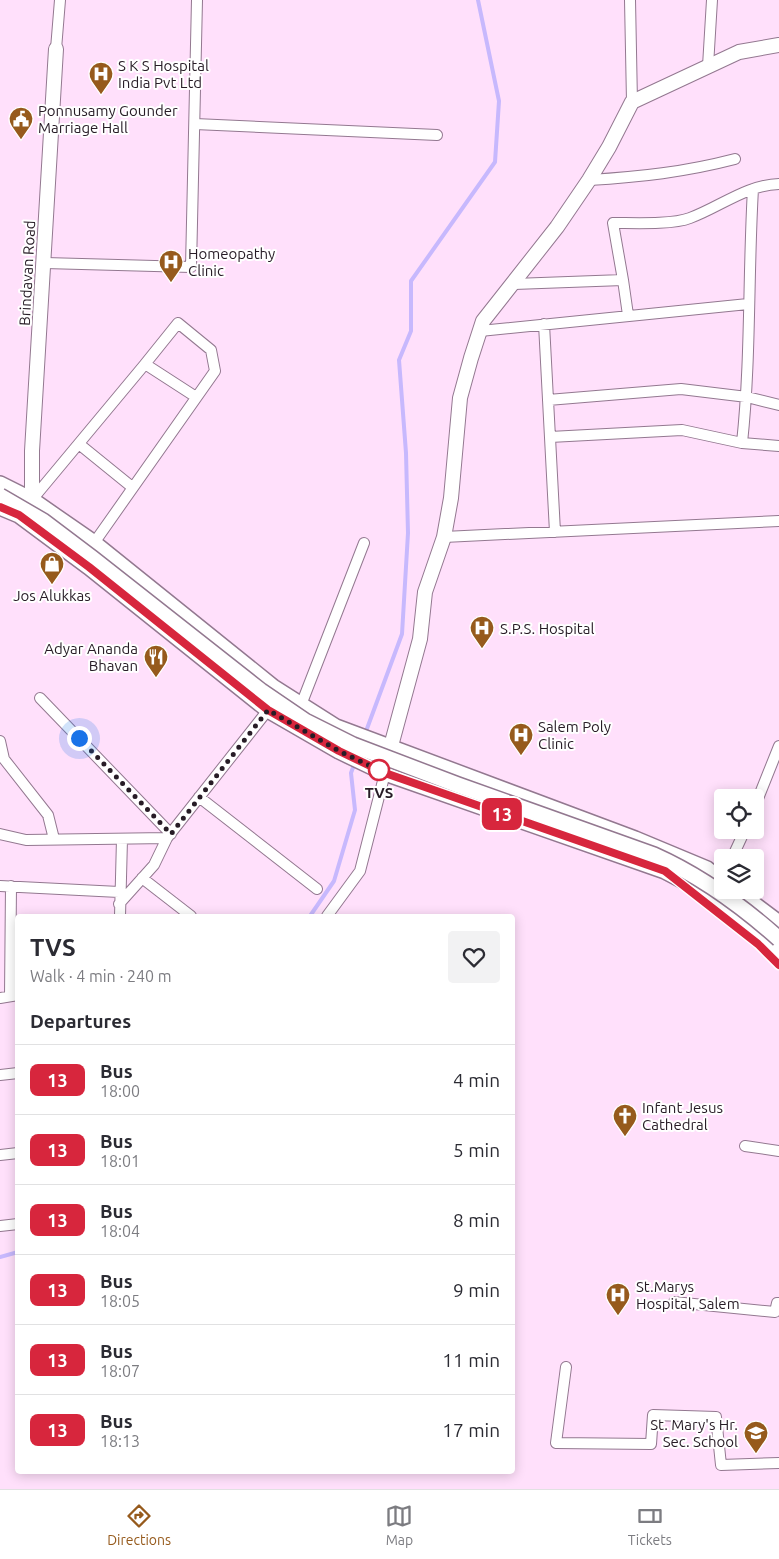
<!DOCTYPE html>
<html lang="en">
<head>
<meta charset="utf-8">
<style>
  :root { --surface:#fff; --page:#f2f2f3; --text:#2b2b33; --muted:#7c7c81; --line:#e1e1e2; --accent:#965a1c }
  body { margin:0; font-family:Ubuntu,sans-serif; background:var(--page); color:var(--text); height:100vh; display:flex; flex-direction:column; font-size:19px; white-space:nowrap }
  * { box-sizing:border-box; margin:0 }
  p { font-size:16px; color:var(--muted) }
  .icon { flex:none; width:28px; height:28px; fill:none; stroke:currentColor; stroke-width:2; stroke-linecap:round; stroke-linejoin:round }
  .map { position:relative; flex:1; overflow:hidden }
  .panel { position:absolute; left:15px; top:914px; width:500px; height:560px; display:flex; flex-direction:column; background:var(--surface); border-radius:5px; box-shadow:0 2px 12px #0003 }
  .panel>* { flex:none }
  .badge { padding:0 10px; border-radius:8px; font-size:18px; line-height:32px }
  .buttons { position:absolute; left:714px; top:789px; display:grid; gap:10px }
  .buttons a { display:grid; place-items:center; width:50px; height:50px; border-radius:5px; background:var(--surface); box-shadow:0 2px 12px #0003; font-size:25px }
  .you { position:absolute; width:25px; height:25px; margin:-12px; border:4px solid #fff; border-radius:50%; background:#1a73e8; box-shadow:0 0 0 8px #1a73e833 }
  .map>.badge { position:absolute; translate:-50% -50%; box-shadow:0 0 0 2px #fff }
  h2 { padding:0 15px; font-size:19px; line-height:45px }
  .round { display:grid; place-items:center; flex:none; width:52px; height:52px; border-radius:5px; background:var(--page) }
  .headline { display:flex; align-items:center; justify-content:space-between; height:85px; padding:0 15px }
  h1 { font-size:24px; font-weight:700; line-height:38px }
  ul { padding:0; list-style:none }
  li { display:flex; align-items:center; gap:15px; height:70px; padding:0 15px; border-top:1px solid var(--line) }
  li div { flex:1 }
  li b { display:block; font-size:19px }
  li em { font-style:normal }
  li .badge { min-width:55px; font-weight:700; text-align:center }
  .tab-bar { display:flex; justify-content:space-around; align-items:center; height:70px; border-top:1px solid var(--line); background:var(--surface); font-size:14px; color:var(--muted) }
  .tab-bar a { display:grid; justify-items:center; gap:2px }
  .tab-bar .on { color:var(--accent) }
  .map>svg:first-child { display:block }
</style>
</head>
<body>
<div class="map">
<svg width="779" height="1489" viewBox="0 0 779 1489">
  <rect width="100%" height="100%" fill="#ffe0fb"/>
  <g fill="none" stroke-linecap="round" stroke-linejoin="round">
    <path stroke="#c7b8fd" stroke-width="4" d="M365,734l37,-100 6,-101 -2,-80 -7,-93 12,-29v-50l84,-119 4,-61 -21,-101
      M310,916l24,-35 21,-71 -4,-37 4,-11
      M0,1257l18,-5"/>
    <defs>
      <path id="street" d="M630,0l2,102
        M56,49l4,-49
        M708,66l4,-66
        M195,124l242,11
        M589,180c51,-3 96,-8 146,-21
        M45,263l146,4 6,-267
        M514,284l109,-4
        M628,315l-5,-35 -10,-57c20,0 59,2 77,-5 30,-11 56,-33 89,-34
        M544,324l11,208
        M480,331l268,-27
        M548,400l133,-11 66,8 32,8
        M550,437l132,-7 60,13 37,3
        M742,443c9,-84 6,-169 11,-254
        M79,444l53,43
        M31,501l114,-137 51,33
        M444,537l335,-16
        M94,543l121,-172 -4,-21 -33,-27 -33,41
        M40,698l131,136
        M301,705l63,-162
        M0,741l4,18 44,56 6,24
        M199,797l118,92
        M755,806l24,-60
        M0,834l26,6 141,-2 101,-128
        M732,858l13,-28
        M142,878l49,38
        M0,886l119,6
        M119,904l35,-39 13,-27
        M120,916l2,-77
        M327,916l33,-45 25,-98
        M10,996l1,-110
        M0,998l18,-3
        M0,1075l18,-2
        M745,1146l34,5
        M0,1155l18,-2
        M0,1226l18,-2
        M674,1302l101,10 2,-9h2
        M566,1367l-10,76 95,1 2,-29 63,2 5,48 58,-2"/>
      <path id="secondary" d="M32,500v-49l24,-402
        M388,757l32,-118 5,-47 19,-55 7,-39 9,-100 11,-40 12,-37 74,-94 32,-47 20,-33 23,-45 107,-50 40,-7"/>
      <path id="primary" d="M0,484l32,16 62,43 179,144 63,40 299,112 72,30 15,12
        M0,507l19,8 70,52 179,143 71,41 46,22 280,98 42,22 41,31 31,30
        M735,890l44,33"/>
    </defs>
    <use href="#street" stroke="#937890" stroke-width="12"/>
    <use href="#secondary" stroke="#937890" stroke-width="16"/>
    <use href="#primary" stroke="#937890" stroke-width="18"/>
    <use href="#street" stroke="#fff" stroke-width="10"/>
    <use href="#secondary" stroke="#fff" stroke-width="14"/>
    <use href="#primary" stroke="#fff" stroke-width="15"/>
    <defs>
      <path id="primary-bridge" d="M0,496l43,25 49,37 169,133 44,30 48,24 105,40 196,70c47,21 87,50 125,84"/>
    </defs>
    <use href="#primary-bridge" stroke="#937890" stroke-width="18" stroke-linecap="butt"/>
    <use href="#primary-bridge" stroke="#fff" stroke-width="15"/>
  </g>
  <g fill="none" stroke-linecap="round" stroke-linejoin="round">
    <defs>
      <path id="line" d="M0,507l19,8 70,52 179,143 71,41 46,22 280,98 93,73 21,21"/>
    </defs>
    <use href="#line" stroke="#fff" stroke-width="11"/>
    <use href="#line" stroke="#d7263d" stroke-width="8"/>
    <path stroke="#271c26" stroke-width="5" stroke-dasharray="0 9" d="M79,738l92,96 97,-124 71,41 46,22 -6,-3"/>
  </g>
  <defs>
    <symbol id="hospital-pin" viewBox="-11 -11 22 30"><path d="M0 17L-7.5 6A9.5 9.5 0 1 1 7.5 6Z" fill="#965a1c" stroke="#fff"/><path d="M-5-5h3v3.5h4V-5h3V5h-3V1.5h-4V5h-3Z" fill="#fff"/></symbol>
    <symbol id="civic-pin" viewBox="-11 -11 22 30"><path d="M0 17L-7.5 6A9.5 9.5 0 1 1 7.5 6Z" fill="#965a1c" stroke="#fff"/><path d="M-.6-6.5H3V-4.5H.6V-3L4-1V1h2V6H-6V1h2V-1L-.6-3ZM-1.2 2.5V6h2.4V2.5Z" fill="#fff"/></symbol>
    <symbol id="shop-pin" viewBox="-11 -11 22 30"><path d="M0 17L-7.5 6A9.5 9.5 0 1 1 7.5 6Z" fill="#965a1c" stroke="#fff"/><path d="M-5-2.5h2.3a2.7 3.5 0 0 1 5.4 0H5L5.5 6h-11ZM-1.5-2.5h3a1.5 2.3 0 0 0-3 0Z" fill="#fff"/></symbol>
    <symbol id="restaurant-pin" viewBox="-11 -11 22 30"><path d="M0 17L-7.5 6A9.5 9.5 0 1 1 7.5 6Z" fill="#965a1c" stroke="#fff"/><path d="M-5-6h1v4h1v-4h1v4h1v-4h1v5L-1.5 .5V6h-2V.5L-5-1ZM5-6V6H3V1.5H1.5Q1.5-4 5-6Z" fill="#fff"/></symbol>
    <symbol id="church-pin" viewBox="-11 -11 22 30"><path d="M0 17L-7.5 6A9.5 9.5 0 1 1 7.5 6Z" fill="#965a1c" stroke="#fff"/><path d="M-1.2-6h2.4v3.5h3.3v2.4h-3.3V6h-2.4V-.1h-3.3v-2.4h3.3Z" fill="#fff"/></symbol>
    <symbol id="school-pin" viewBox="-11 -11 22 30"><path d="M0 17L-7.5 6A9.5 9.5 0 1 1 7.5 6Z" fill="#965a1c" stroke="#fff"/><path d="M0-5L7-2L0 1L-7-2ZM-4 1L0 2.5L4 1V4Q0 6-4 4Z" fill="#fff"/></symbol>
  </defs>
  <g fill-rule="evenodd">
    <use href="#hospital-pin" x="87" y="60" width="28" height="38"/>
    <use href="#civic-pin" x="7" y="105" width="28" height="38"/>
    <use href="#hospital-pin" x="157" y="248" width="28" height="38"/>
    <use href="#shop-pin" x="38" y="550" width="28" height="38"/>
    <use href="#hospital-pin" x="468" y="614" width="28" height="38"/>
    <use href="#restaurant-pin" x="142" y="643" width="28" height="38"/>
    <use href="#hospital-pin" x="507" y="721" width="28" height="38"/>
    <use href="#church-pin" x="611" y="1102" width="28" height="38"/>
    <use href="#hospital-pin" x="604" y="1281" width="28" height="38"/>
    <use href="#school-pin" x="742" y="1419" width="28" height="38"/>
  </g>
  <circle fill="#fff" stroke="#d7263d" stroke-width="2.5" cx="379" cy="770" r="10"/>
  <g text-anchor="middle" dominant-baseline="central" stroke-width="4" stroke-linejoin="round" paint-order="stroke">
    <g font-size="15" fill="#271c26" stroke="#fff" text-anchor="start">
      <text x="118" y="65">S K S Hospital<tspan x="118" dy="17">India Pvt Ltd</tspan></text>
      <text x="38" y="110">Ponnusamy Gounder<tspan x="38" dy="17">Marriage Hall</tspan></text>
      <text x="188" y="253">Homeopathy<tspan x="188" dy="17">Clinic</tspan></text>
      <text x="52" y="595" text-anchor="middle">Jos Alukkas</text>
      <text x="500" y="628">S.P.S. Hospital</text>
      <text x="138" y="648" text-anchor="end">Adyar Ananda<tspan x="138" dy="17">Bhavan</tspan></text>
      <text x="538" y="726">Salem Poly<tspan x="538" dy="17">Clinic</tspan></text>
      <text x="642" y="1107">Infant Jesus<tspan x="642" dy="17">Cathedral</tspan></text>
      <text x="636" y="1286">St.Marys<tspan x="636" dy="17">Hospital, Salem</tspan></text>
      <text x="738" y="1424" text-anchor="end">St. Mary's Hr.<tspan x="738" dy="17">Sec. School</tspan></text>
    </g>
    <g font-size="15" fill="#271c26" stroke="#fff">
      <text transform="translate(27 273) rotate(-87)">Brindavan Road</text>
    </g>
    <g font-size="15" font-weight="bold" fill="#271c26" stroke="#fff">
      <text x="379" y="792">TVS</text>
    </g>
  </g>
</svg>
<div class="buttons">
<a><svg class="icon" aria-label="locate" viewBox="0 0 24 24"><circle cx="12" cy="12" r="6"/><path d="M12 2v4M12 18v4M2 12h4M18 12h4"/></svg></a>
<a><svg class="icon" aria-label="layers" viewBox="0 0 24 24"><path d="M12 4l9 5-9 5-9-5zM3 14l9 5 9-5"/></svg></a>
</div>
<div class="you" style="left:79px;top:738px"></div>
<b class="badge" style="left:502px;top:814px;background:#d7263d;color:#fff">13</b>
<section class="panel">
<div class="headline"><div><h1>TVS</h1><p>Walk · 4 min · 240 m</p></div><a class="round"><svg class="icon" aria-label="heart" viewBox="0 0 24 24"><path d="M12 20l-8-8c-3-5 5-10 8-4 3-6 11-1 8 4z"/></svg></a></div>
<h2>Departures</h2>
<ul>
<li><span class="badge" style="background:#d7263d;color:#fff">13</span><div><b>Bus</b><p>18:00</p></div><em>4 min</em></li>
<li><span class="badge" style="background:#d7263d;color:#fff">13</span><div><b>Bus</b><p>18:01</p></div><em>5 min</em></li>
<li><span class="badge" style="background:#d7263d;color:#fff">13</span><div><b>Bus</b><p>18:04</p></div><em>8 min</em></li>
<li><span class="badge" style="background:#d7263d;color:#fff">13</span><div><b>Bus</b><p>18:05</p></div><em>9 min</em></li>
<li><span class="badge" style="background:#d7263d;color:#fff">13</span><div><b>Bus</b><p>18:07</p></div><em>11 min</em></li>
<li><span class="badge" style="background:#d7263d;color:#fff">13</span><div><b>Bus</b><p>18:13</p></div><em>17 min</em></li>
</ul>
</section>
</div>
<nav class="tab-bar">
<a class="on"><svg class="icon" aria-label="directions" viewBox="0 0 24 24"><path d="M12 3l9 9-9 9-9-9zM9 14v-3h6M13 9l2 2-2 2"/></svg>Directions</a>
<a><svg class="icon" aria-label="map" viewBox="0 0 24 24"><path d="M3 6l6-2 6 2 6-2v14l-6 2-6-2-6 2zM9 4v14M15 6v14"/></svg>Map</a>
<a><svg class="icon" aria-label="tickets" viewBox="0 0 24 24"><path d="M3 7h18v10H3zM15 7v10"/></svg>Tickets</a>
</nav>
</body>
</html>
